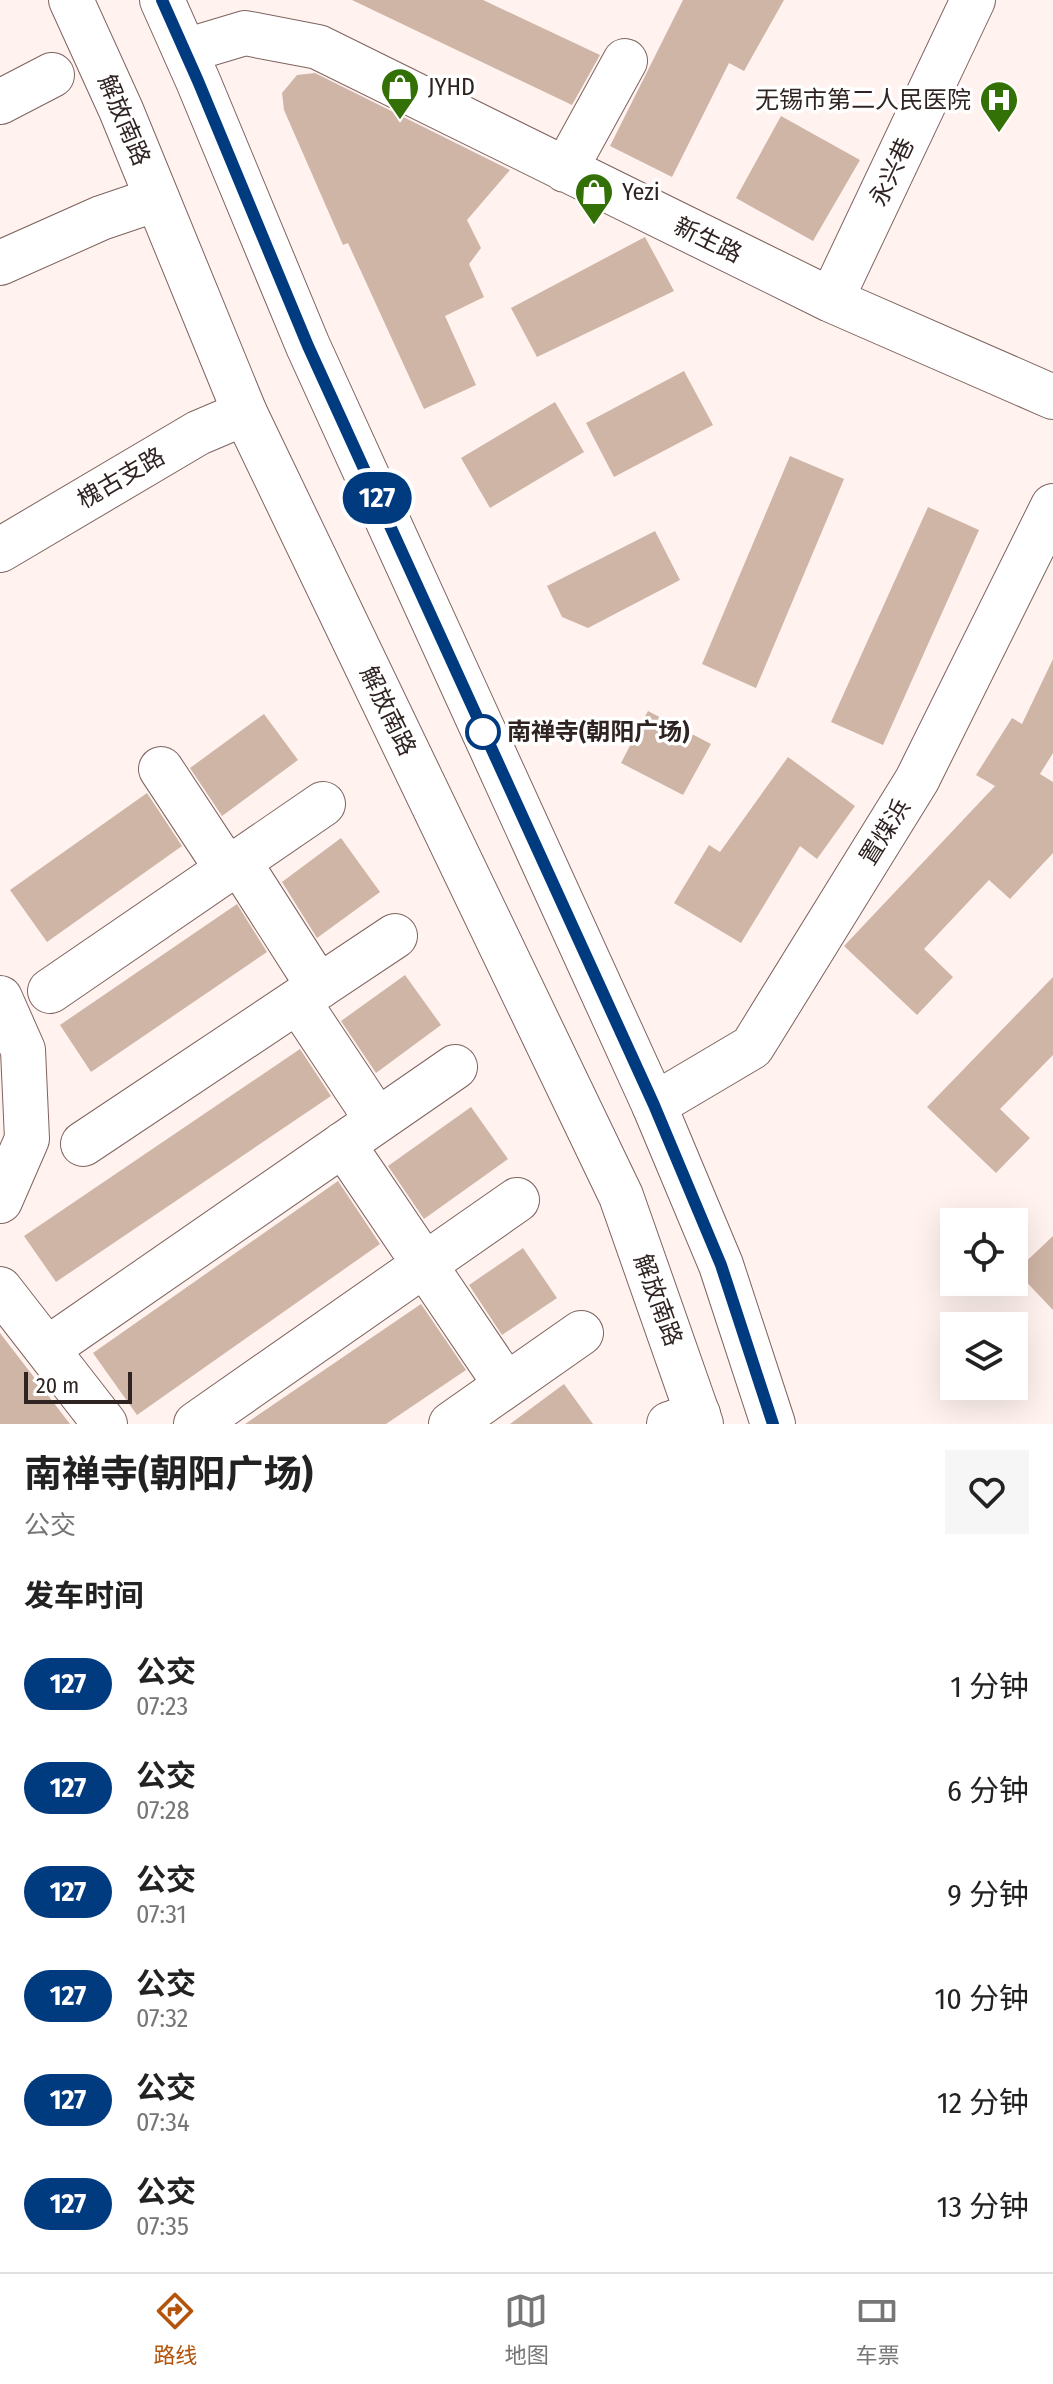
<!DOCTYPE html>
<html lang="zh">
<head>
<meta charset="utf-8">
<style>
  :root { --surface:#fff; --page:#f6f6f6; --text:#222; --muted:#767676; --line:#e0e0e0; --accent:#b45309 }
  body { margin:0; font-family:"Fira Sans Condensed","Noto Sans SC",sans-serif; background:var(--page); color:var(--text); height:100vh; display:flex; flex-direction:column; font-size:30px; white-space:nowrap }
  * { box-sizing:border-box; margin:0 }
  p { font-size:26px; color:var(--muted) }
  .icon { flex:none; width:44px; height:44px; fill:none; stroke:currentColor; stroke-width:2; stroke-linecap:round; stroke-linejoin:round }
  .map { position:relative; height:1424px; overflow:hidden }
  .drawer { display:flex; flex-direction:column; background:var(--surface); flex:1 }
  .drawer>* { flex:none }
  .badge { padding:0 16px; border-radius:26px; font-size:28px; line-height:52px }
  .tools { position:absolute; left:940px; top:1208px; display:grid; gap:16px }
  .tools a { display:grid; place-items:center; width:88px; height:88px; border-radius:0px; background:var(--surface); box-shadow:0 8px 32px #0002; font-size:40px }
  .scale { position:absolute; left:24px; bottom:20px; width:108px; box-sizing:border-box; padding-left:8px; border:4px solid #2f2422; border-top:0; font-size:22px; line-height:28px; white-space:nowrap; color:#2f2422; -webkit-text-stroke:6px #fff; paint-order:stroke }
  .map>.badge { position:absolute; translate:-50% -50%; box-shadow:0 0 0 4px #fff }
  h2 { padding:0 24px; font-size:30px; line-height:72px }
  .round { display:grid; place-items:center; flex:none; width:84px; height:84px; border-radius:0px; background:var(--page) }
  .headline { display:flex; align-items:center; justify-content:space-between; height:136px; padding:0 24px }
  h1 { font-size:38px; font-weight:700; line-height:60px }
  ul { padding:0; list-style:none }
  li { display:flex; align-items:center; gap:24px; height:104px; padding:0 24px }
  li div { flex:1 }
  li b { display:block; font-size:30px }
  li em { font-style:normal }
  li .badge { min-width:88px; font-weight:700; text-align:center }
  .dock { display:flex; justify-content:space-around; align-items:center; height:112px; border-top:2px solid var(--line); background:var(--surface); font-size:22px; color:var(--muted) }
  .dock a { display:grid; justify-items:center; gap:4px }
  .dock .on { color:var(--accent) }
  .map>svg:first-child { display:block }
</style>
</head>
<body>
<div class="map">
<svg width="1053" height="1424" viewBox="0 0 1053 1424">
  <rect width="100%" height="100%" fill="#fff2ef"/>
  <path fill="#cfb5a6" d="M352,0h131l117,55 -28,50z
    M683,0h101l-40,71 -15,-8 -57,114 -62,-31z
    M315,73l195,97 -43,50 14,28 -12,16 15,33 -39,19 31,69 -52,24 -76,-166 -5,2 -59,-135 -2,-17 15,-18z
    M781,116l79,44 -47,81 -77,-43z
    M645,237l29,54 -137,66 -26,-49z
    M684,371l29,54 -99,52 -28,-54z
    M555,402l29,50 -94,56 -29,-50z
    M790,456l54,23 -88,209 -54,-24z
    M928,507l51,23 -96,215 -52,-23z
    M655,531l25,49 -92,48 -26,-11 -15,-31z
    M1053,659v94l-13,21 13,8v71l-43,46 -21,-19 -65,69 29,28 -36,38 -73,-69 151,-160 -19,-11 36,-57 10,6z
    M648,711l63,33 -28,51 -62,-32z
    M264,714l34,46 -76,56 -32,-48z
    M788,757l67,49 -38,53 -17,-13 -59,97 -67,-40 35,-58 11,7z
    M147,793l35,53 -135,96 -37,-52z
    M341,838l39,54 -63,46 -35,-56z
    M237,904l30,48 -176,120 -31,-47z
    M405,975l36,50 -65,48 -35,-52z
    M1053,977v78l-53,54 30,29 -34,35 -69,-66z
    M300,1049l31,47 -275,186 -32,-46z
    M471,1107l37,52 -84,60 -36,-53z
    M338,1181l42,63 -243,171 -44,-62z
    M1053,1236v74l-37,-39z
    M523,1248l34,50 -55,37 -33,-50z
    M421,1304l45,66 -80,54h-141z
    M0,1333l70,91h-70z
    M564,1384l29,40h-83z"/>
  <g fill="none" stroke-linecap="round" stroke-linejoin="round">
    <defs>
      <path id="minor" d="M185,51l60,-18 73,14 513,253 222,97
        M0,102l52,-27
        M565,170l60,-109
        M0,263l101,-45 56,-19
        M831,300l142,-300
        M0,550l198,-117 47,-20
        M161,769l66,100
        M239,862l80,125
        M50,991l273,-187
        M0,998l23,52 4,89 -27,62
        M298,1001l79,119
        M654,1105l98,-58 165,-267 136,-274
        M83,1144l312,-208
        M343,1144l163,241
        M0,1289l105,135
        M47,1349l408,-282
        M196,1424l321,-224
        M451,1424l130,-91
        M669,1424l29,-10"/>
      <path id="major" d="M71,0l50,110 124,303 376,783 80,228
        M162,0l36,81 110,265 346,759 67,160 52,159"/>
    </defs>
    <use href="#minor" stroke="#7e635e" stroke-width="46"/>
    <use href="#major" stroke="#7e635e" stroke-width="46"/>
    <use href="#minor" stroke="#fff" stroke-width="44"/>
    <use href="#major" stroke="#fff" stroke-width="44"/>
  </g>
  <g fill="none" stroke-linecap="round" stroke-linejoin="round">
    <defs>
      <path id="line" d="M162,0l36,81 110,265 346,759 67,160 52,159"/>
    </defs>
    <use href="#line" stroke="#fff" stroke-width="18"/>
    <use href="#line" stroke="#003b80" stroke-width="12"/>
  </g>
  <defs>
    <symbol id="shop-pin" viewBox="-11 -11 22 30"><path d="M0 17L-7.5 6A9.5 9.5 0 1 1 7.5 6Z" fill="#337106" stroke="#fff"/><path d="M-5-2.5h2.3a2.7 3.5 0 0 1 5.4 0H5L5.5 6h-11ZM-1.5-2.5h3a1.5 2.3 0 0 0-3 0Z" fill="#fff"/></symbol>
    <symbol id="hospital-pin" viewBox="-11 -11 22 30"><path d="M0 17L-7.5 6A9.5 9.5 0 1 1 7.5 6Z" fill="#337106" stroke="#fff"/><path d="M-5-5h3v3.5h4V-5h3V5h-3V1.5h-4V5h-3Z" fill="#fff"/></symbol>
  </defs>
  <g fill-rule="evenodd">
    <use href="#shop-pin" x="378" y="65" width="44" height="60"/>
    <use href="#hospital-pin" x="977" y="78" width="44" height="60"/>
    <use href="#shop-pin" x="572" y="170" width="44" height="60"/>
  </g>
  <circle fill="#fff" stroke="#003b80" stroke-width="4" cx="483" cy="732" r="16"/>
  <g text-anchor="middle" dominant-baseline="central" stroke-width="7" stroke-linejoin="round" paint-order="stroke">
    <g font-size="24" fill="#2f2422" stroke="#fff" text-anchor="start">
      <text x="428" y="87">JYHD</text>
      <text x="971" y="100" text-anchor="end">无锡市第二人民医院</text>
      <text x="622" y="192">Yezi</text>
    </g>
    <g font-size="24" fill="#2f2422" stroke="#fff">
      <text transform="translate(124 120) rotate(67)">解放南路</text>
      <text transform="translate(892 172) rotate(-65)">永兴巷</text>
      <text transform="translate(708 240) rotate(26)">新生路</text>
      <text transform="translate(121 478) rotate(-30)">槐古支路</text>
      <text transform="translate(388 711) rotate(64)">解放南路</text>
      <text transform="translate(885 832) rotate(-58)">置煤浜</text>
      <text transform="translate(658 1300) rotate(70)">解放南路</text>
    </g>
    <g font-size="24" font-weight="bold" fill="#2f2422" stroke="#fff" text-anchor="start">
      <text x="507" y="732">南禅寺(朝阳广场)</text>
    </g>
  </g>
</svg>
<div class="tools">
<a><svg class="icon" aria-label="locate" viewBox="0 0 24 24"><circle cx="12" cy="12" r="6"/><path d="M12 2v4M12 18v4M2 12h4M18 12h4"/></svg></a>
<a><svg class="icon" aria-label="layers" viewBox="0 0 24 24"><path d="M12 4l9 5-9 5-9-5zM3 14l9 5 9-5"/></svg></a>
</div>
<div class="scale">20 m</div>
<b class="badge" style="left:377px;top:498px;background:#003b80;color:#fff">127</b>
</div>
<section class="drawer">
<div class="headline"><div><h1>南禅寺(朝阳广场)</h1><p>公交</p></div><a class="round"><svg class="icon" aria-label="heart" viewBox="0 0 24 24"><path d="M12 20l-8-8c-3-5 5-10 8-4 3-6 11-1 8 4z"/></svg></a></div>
<h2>发车时间</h2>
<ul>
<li><span class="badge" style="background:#003b80;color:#fff">127</span><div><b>公交</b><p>07:23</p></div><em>1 分钟</em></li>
<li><span class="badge" style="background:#003b80;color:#fff">127</span><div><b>公交</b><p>07:28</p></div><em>6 分钟</em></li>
<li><span class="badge" style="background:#003b80;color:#fff">127</span><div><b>公交</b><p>07:31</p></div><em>9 分钟</em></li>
<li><span class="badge" style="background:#003b80;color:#fff">127</span><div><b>公交</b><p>07:32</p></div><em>10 分钟</em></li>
<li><span class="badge" style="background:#003b80;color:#fff">127</span><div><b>公交</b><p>07:34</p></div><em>12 分钟</em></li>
<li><span class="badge" style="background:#003b80;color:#fff">127</span><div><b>公交</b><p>07:35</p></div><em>13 分钟</em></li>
</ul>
</section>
<nav class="dock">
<a class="on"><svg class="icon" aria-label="directions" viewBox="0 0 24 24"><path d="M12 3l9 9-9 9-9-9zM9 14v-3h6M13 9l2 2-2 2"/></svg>路线</a>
<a><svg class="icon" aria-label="map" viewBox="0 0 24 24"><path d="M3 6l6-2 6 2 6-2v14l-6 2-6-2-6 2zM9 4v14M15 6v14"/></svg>地图</a>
<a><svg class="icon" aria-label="tickets" viewBox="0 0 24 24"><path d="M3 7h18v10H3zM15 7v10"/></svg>车票</a>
</nav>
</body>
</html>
